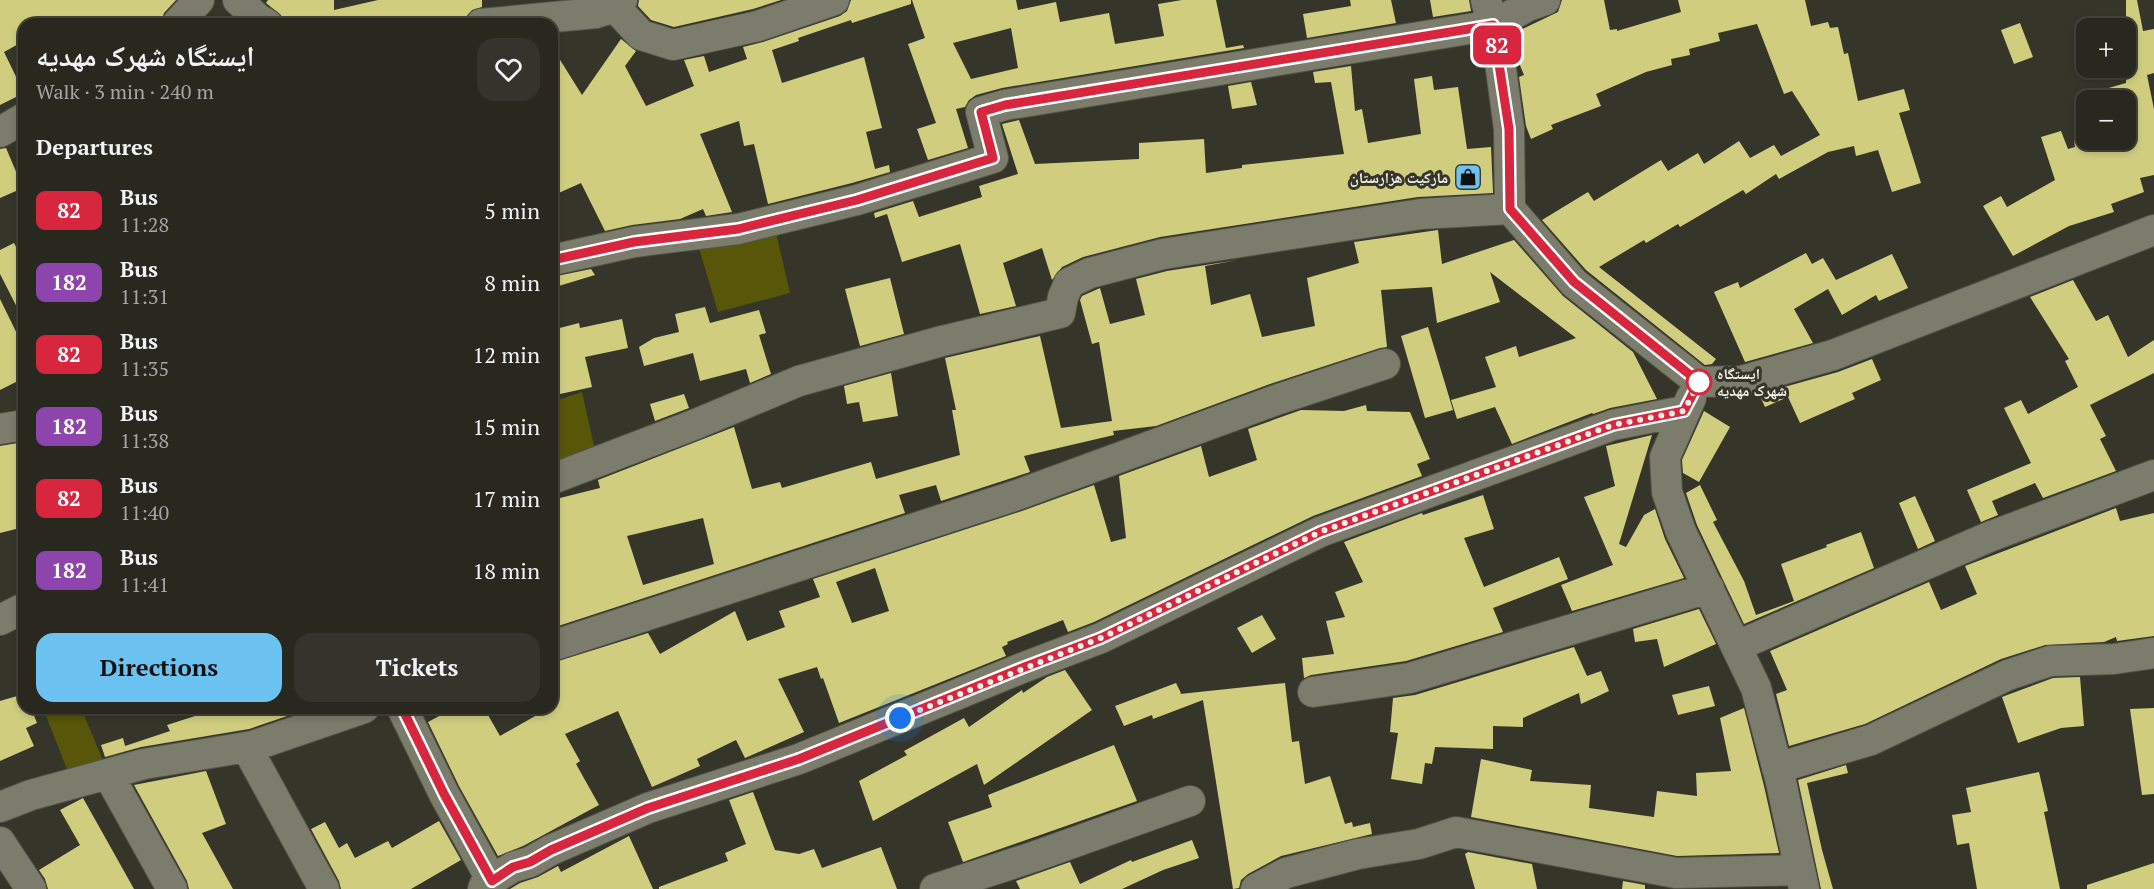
<!DOCTYPE html>
<html lang="en">
<head>
<meta charset="utf-8">
<style>
  :root { --surface:#28281f; --page:#34342c; --text:#f1f3f6; --muted:#a5a6a4; --line:#44443d; --accent:#6cc3f2 }
  body { margin:0; font-family:"PT Serif","Noto Naskh Arabic",serif; background:var(--page); color:var(--text); height:100vh; display:flex; flex-direction:column; font-size:22px; white-space:nowrap }
  * { box-sizing:border-box; margin:0 }
  p { font-size:20px; color:var(--muted) }
  .icon { flex:none; width:33px; height:33px; fill:none; stroke:currentColor; stroke-width:2; stroke-linecap:round; stroke-linejoin:round }
  .map { position:relative; flex:1; overflow:hidden }
  .side { position:absolute; left:18px; top:18px; width:540px; height:696px; display:flex; flex-direction:column; background:var(--surface); border-radius:18px; box-shadow:0 3px 9px #0003,0 0 0 2px var(--line) }
  .side>* { flex:none }
  .badge { padding:0 12px; border-radius:9px; font-size:21px; line-height:39px }
  .tools { position:absolute; left:2076px; top:18px; display:grid; gap:12px }
  .tools a { display:grid; place-items:center; width:60px; height:60px; border-radius:12px; background:var(--surface); box-shadow:0 3px 9px #0003,0 0 0 2px var(--line); font-size:30px }
  .you { position:absolute; width:30px; height:30px; margin:-15px; border:4px solid #fff; border-radius:50%; background:#1a73e8; box-shadow:0 0 0 9px #1a73e833 }
  .map>.badge { position:absolute; translate:-50% -50%; box-shadow:0 0 0 3px #fff }
  h2 { padding:0 18px; font-size:22px; line-height:54px }
  .round { display:grid; place-items:center; flex:none; width:63px; height:63px; border-radius:18px; background:var(--page) }
  .headline { display:flex; align-items:center; justify-content:space-between; height:102px; padding:0 18px }
  h1 { font-size:28px; font-weight:800; line-height:45px }
  .primary-button { display:flex; gap:12px; margin-top:auto; padding:12px 18px }
  .primary-button a { flex:1; height:69px; border-radius:18px; background:var(--accent); color:#111; font-size:24px; font-weight:800; line-height:69px; text-align:center }
  .primary-button a+a { background:var(--page); color:var(--text) }
  ul { padding:0; list-style:none }
  li { display:flex; align-items:center; gap:18px; height:72px; padding:0 18px }
  li div { flex:1 }
  li b { display:block; font-size:22px }
  li em { font-style:normal }
  li .badge { min-width:66px; font-weight:700; text-align:center }
  .map>svg:first-child { display:block }
</style>
</head>
<body>
<div class="map">
<svg width="2154" height="889" viewBox="0 0 2154 889">
  <rect width="100%" height="100%" fill="#353629"/>
  <path fill="#585608" d="M776,233l14,60 -72,19 -20,-67z
    M582,392l13,58 -43,13v-61z
    M43,708h38l23,55 -36,9z"/>
  <path fill="#d0ce7e" fill-rule="evenodd" d="M0,0h176l-12,13 -4,11h-136v17l-20,11 20,41 -24,12z
    M268,0h66v10l44,-10h104v7l-10,3 -7,8h-45l-50,6h-86l-3,-9 -15,-12z
    M639,0h142l-28,9 -79,18 -23,-7 -13,-14z
    M851,0h60v4l-59,19 -1,-3 -53,18 1,3 -27,9 10,33 82,-26 18,71 -16,4 9,37 14,-4 1,7 -38,11 -84,21 -14,-60 -10,2 -5,-25 -39,13 32,78 -26,4 -3,-7 -23,10 -48,6 -27,6 -24,-48 -29,13v-149l30,48 39,-56 15,12 -11,15 21,40 48,-20 -10,-26 20,-4 5,16 38,-13 -4,-12 20,-5 77,-26 7,-5z
    M912,0h104l2,10 38,-8 4,20 49,-9 6,31 49,-8 -6,-32 24,-4h34l10,48 17,-3 1,3 -242,40 -26,7 -7,5 -4,7 -9,2 12,39 -40,12 -11,-31 19,-6 -28,-79 17,-6zM1011,28l7,40 -47,11 -18,-36z
    M1350,0h41l5,23 -89,15 -4,-24 48,-8z
    M1430,0h39l2,11 -38,6z
    M1562,0h42l6,30 7,-1v2l64,-19 -3,-12h127l6,26 17,-4 2,6 8,-1 6,27 4,-1 10,48 46,-12 6,21 -11,3 22,70 -29,9 -14,-42 -22,6 -2,-10 -26,6 -49,27 -3,-5 -30,20 -3,-4 -63,37 -2,-3 -32,19 -2,-3 -45,27 117,92 -4,5 -7,1 -119,-95 -44,-50 46,-28 6,9 67,-41 7,11 30,-18 6,11 35,-23 11,17 24,-13 7,11 39,-21 -28,-44 -8,3 -27,-70 -39,9 2,8 -31,8 1,6 -19,4 1,6 -26,7 -50,22 5,12 -50,19 2,4 -22,10 -5,-13 -7,-49 5,-2 -7,-17 -5,-24 46,-22z
    M2126,0h11l6,31 11,-2v44l-7,2 7,34v66l-14,3 4,14 -33,12 3,8 -45,14 -56,30 -30,-50 18,-10 6,11 48,-27 -14,-43 20,-6 7,18 7,-2 -1,-7h52v-40h-41l-1,-5 42,-12z
    M2020,23l13,34 -19,7 -13,-34z
    M1351,66l4,45 7,-2 6,34 53,-9 -7,-55 18,-3 2,14 24,-3 9,62 24,-2 2,46 -75,4 -258,40 -77,20 -21,10 -10,13 -10,-32 -39,15 13,43 -36,8 -20,-70 -58,18 -15,-48 -12,4 -1,-5 39,-12 6,16 63,-20 -3,-11 39,-12 -16,-50 17,-4 16,44 104,-5v-16l65,-4 2,34 36,-5v-3l102,-11 -13,-72 -16,1 -2,-11z
    M1251,82l6,23 -25,4 -4,-23z
    M6,148l17,40 -23,10v-49z
    M1438,230l4,34 72,-24 49,56 70,56 24,47 -47,9 -17,6 -1,-1 -80,31 -17,-37 -38,12 -6,-19 45,-13 -11,-30 31,-11 3,11 57,-19 -86,-66 10,30 -63,21 -5,-36 -51,3 6,57 -7,1 -107,35 -117,43 -43,5 1,4 -90,21 6,16 -89,29 -5,-16 -37,10 6,18 -353,115v-128l48,-12 -2,-8 136,-53 18,62 28,-7 2,6 89,-26 5,17 84,-24 -8,-45h4l-11,-52 95,-22 21,92 51,-7 -13,-79 -7,2 -12,-44 2,-4 18,-8 10,36 35,-9 -9,-36 31,-8 71,-11 -33,6 6,39 39,-11 12,43 53,-11 -8,-48 52,-15 -5,-21zM703,518l11,46 -71,21 -16,-49z
    M14,243l10,19v59l-24,-47v-24z
    M1806,253l6,11 11,-6 13,22 56,-26 16,34 -29,13 -3,-6 -34,20 -14,-26 -34,20 19,34 -68,19 -31,-70 24,-10 2,6z
    M591,269l4,6 -43,13v-11z
    M890,278l14,56 -44,12 -15,-57z
    M2073,280l23,41 12,-6 20,42 26,-17v33l-64,32 16,31 -6,3 16,32 -73,27 -8,-15 -43,18 6,14 -17,7 -14,-32 64,-27 -27,-55 17,-8 7,14 50,-27 -13,-26 4,-2 -39,-62z
    M0,299l24,49v30l-24,12z
    M705,307l5,16 49,-13 7,23 -7,2 12,39 -21,9 -4,-14 -46,12 -7,-28 -49,13 -5,-19 15,-9 25,-6 -4,-18z
    M622,319l6,29 -43,9 7,30 -32,7 -8,-34v-30l27,-7 1,5z
    M1428,327l25,83 -28,8 -24,-82z
    M1872,359l9,21 -29,13 3,6 -55,24 -12,-26 -23,10 -6,-13 79,-22z
    M891,373l7,43 -35,6 -4,-20 -12,2 -3,-18z
    M684,394l5,14 -34,13 -5,-17z
    M1366,405l1,6 43,1 20,47 -13,5 5,12 -109,40 -219,106 -26,10 -5,-12 -56,22 1,2 -6,3 4,9 -167,67 -16,-45 -2,1 -4,-12 -39,12 26,53 -59,26 -9,-18 -39,19 3,7 -48,21 -34,-76 -53,23 15,27 -4,3 23,41 -76,41 -25,10 -39,-70 -31,-64 26,-14h30l16,28 58,-33 -6,-13v-27l96,-30 12,21 75,-43 12,30 38,-14 -6,-16 41,-14 -7,-18 209,-68 72,-26 17,57 15,-4 -7,-62 82,-30 8,31 48,-17 -9,-31 53,-19 43,1zM875,568l14,43 -37,12 -16,-41z
    M1704,411l26,16 -31,55 -16,-9 -1,-13z
    M1652,435l-33,109 7,3 18,-32 11,-6 10,30 19,39 -112,33 -11,-26 52,-20 -29,-68 31,-11 -9,-40z
    M24,442v85l-24,6v-87z
    M1700,485l17,35 -4,2 31,59 12,34 38,-14 -13,-37 46,-17 -1,-2 35,-13 13,36 -130,56 -47,-99 -11,-32z
    M1483,495l11,34 -30,9 20,49 75,-30 9,22 -75,29 10,24 -97,29 -95,14 -7,3 -2,-20 32,-4 -8,-33 19,-4 -10,-25 28,-10 -19,-40 78,-29 1,2z
    M1915,496l20,45 -17,8 -19,-46z
    M2116,508l4,13 34,-8v123l-37,5 -1,-4 -12,5 -59,3 -44,14 -136,65 -76,22 -13,-52 11,-4 -17,-39 159,-69 12,28 36,-16 -12,-28z
    M1699,609l17,35 -52,23 -7,-28 -22,3 -2,-13z
    M1262,615l14,24 -24,14 -15,-25z
    M1574,647l13,29 14,-5 8,20 -28,13 -2,-11 -56,25v9l-30,-1v23l-58,-2 -3,17 -7,-1 -3,21 -31,-5 7,-46 -8,-1 3,-34 22,-3z
    M1065,670l27,40 -108,75 -7,-21 -104,57 -14,-40 48,-26 -3,-4 60,-33 5,9 53,-37 1,3 24,-16z
    M2080,677l4,49 -23,2 -43,15 -16,-46 51,-19z
    M1176,683l5,10 -1,1 105,-11 7,59 7,-1 6,43 25,-8 15,48 7,-2 1,5 17,-4 2,11 -91,22 -33,18 -7,6 -2,8 -6,1 -30,-189 -50,19 -1,-4 -28,11 -9,-20z
    M1709,686l6,20 -37,9 -6,-20z
    M24,694v14h7l6,15 -11,5 8,18 -34,15v-60z
    M220,708h31l2,6 20,-6h38l-62,21 -108,18 -36,10 -4,-12 22,-7 2,8 45,-15 -3,-6z
    M1744,708l20,78 15,67 -102,3 -206,-39 10,-58 51,11 -2,11 61,4 -2,23 65,9 3,-26 40,5 -1,-23 35,-2 -11,-53z
    M2154,708v86l-12,1 -12,-86z
    M1114,745l23,56 -174,61 -15,-40 44,-15 -4,-12z
    M1846,765l2,8 -41,10 15,67 11,39h-12l-23,-109z
    M206,771l20,53 -24,9 31,56h-44l-2,-8 -53,-96z
    M2039,772l9,39 -4,1 16,77h-83l-8,-46 -12,2 -5,-30 19,-3 -5,-24z
    M753,792l22,58 24,4 15,-5 8,19 59,-21 16,42h-238v-2l69,-26 -3,-8 21,-9 -17,-44z
    M83,798l51,91h-86l-3,-10 -6,-9 41,-25 -20,-35z
    M439,821l22,39 -50,29h-70l-2,-8 -28,-52 14,-7 14,26 8,-5 8,15 33,-17 4,7z
    M629,836l24,53h-143l10,-6 18,-6 20,-11 3,6z
    M1192,840l7,18 -36,12 -41,19h-102l-4,-8 54,-19 10,22 51,-24 1,2z
    M1468,852l64,12 5,25h-62l-10,-35z
    M2154,863v26h-67v-4z
    M1623,881l22,4v4h-23z"/>
  <g fill="none" stroke-linecap="round" stroke-linejoin="round">
    <defs>
      <path id="minor" d="M238,0l20,19 9,5
        M1486,0l12,47 11,82 1,80 64,74 125,99 43,-1 91,-26 321,-125
        M615,7l26,28 32,10 85,-19 76,-26
        M177,24l22,-24
        M481,24l115,-11 19,-6 7,-7
        M0,132l24,-14
        M552,260l82,-18 104,-13 119,-29 136,-42 -12,-46 24,-7 488,-80 35,-19 17,-6
        M1691,398l-26,59 2,35 14,40 75,156 25,94 23,107
        M0,429l24,-4
        M552,479l144,-55 103,-43 143,-40 118,-28 3,-16 6,-14 21,-10 73,-19 258,-40 89,-5
        M0,620l24,-12
        M552,646l465,-151 262,-96 106,-35
        M1737,646l252,-109 165,-62
        M1313,692l97,-14 299,-90
        M402,708l42,86 48,87
        M247,748l77,141
        M1777,768l94,-28 137,-65 42,-14 64,-2 40,-6
        M108,774l64,115
        M0,807l31,-12 113,-31 109,-18 111,-38
        M0,842l31,47
        M483,889l2,-5 28,-17 17,-5 21,-12 97,-42 151,-49 223,-91 79,-30 219,-106 293,-107 71,-14
        M935,889l98,-32 157,-56
        M1256,889l30,-16 72,-19 61,-10 37,-12 220,41 124,-3"/>
    </defs>
    <use href="#minor" stroke="#545449" stroke-width="32"/>
    <use href="#minor" stroke="#7c7c6d" stroke-width="30"/>
  </g>
  <g fill="none" stroke-linecap="round" stroke-linejoin="round">
    <defs>
      <path id="line" d="M402,708l42,86 48,87 21,-14 17,-5 21,-12 97,-42 151,-49 223,-91 79,-30 219,-106 293,-107 71,-14 15,-29 -125,-100 -64,-73 -1,-80 -16,-104 -488,80 -24,7 12,46 -136,42 -119,29 -104,13 -82,18"/>
    </defs>
    <use href="#line" stroke="#fff" stroke-width="14"/>
    <use href="#line" stroke="#d7263d" stroke-width="9"/>
    <path stroke="#f0f0e8" stroke-width="6" stroke-dasharray="0 10.8" d="M900,718l201,-80 219,-106 293,-107 71,-14 15,-29"/>
  </g>
  <defs>
    <symbol id="shop-square" viewBox="-11 -11 22 22"><rect x="-9" y="-9" width="18" height="18" rx="4" fill="#6cc3f2" stroke="#353629"/><path d="M-5-2.5h2.3a2.7 3.5 0 0 1 5.4 0H5L5.5 6h-11ZM-1.5-2.5h3a1.5 2.3 0 0 0-3 0Z" fill="#111"/></symbol>
  </defs>
  <g fill-rule="evenodd">
    <use href="#shop-square" x="1453" y="162" width="30" height="30"/>
  </g>
  <circle fill="#fff" stroke="#d7263d" stroke-width="3" cx="1699" cy="382" r="12"/>
  <g text-anchor="middle" dominant-baseline="central" stroke-width="6" stroke-linejoin="round" paint-order="stroke">
    <g font-size="15" font-weight="bold" fill="#f0f0e8" stroke="#353629" text-anchor="end">
      <text x="1448" y="177">مارکیت هزارستان</text>
    </g>
    <g font-size="15" font-weight="bold" fill="#f0f0e8" stroke="#353629" text-anchor="start">
      <text x="1717" y="373">ایستگاه<tspan x="1717" dy="17">شهرک مهدیه</tspan></text>
    </g>
  </g>
</svg>
<div class="tools">
<a>+</a>
<a>−</a>
</div>
<div class="you" style="left:900px;top:718px"></div>
<b class="badge" style="left:1497px;top:45px;background:#d7263d;color:#fff">82</b>
<section class="side">
<div class="headline"><div><h1>ایستگاه شهرک مهدیه</h1><p>Walk · 3 min · 240 m</p></div><a class="round"><svg class="icon" aria-label="heart" viewBox="0 0 24 24"><path d="M12 20l-8-8c-3-5 5-10 8-4 3-6 11-1 8 4z"/></svg></a></div>
<h2>Departures</h2>
<ul>
<li><span class="badge" style="background:#d7263d;color:#fff">82</span><div><b>Bus</b><p>11:28</p></div><em>5 min</em></li>
<li><span class="badge" style="background:#8e44ad;color:#fff">182</span><div><b>Bus</b><p>11:31</p></div><em>8 min</em></li>
<li><span class="badge" style="background:#d7263d;color:#fff">82</span><div><b>Bus</b><p>11:35</p></div><em>12 min</em></li>
<li><span class="badge" style="background:#8e44ad;color:#fff">182</span><div><b>Bus</b><p>11:38</p></div><em>15 min</em></li>
<li><span class="badge" style="background:#d7263d;color:#fff">82</span><div><b>Bus</b><p>11:40</p></div><em>17 min</em></li>
<li><span class="badge" style="background:#8e44ad;color:#fff">182</span><div><b>Bus</b><p>11:41</p></div><em>18 min</em></li>
</ul>
<div class="primary-button"><a>Directions</a><a>Tickets</a></div>
</section>
</div>
</body>
</html>
